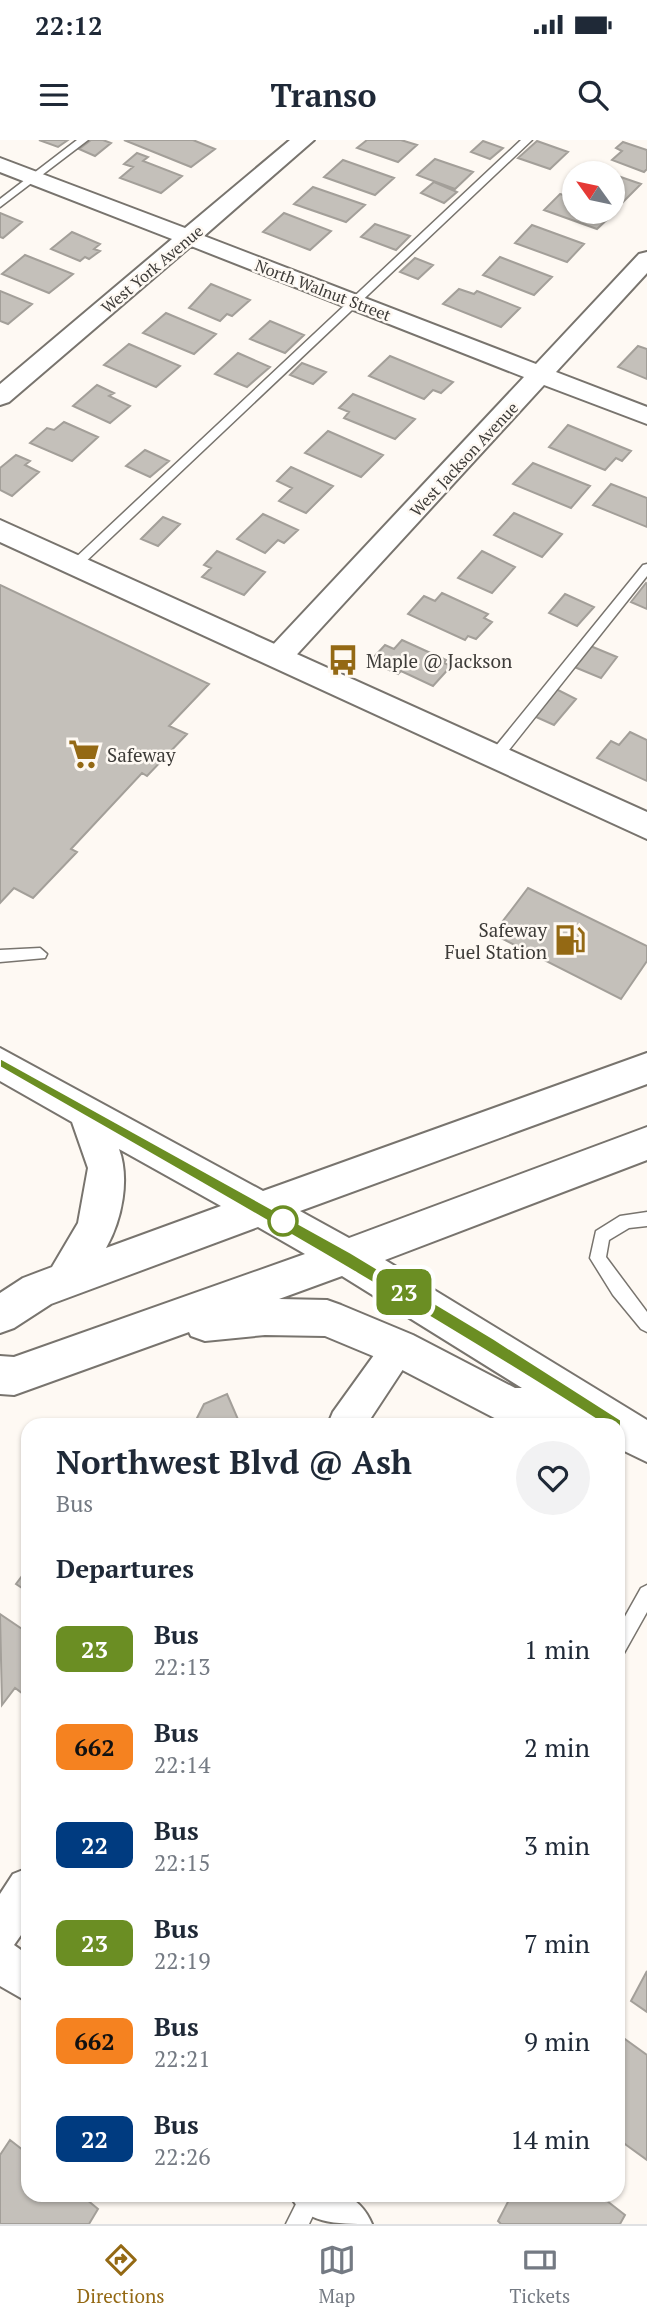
<!DOCTYPE html>
<html lang="en">
<head>
<meta charset="utf-8">
<style>
  :root { --surface:#fff; --page:#f2f2f3; --text:#1f2937; --muted:#747a83; --line:#e0e1e3; --accent:#946914 }
  body { margin:0; font-family:"PT Serif",serif; background:var(--page); color:var(--text); height:100vh; display:flex; flex-direction:column; font-size:26px; white-space:nowrap }
  * { box-sizing:border-box; margin:0 }
  p { font-size:23px; color:var(--muted) }
  .icon { flex:none; width:38px; height:38px; fill:none; stroke:currentColor; stroke-width:2; stroke-linecap:round; stroke-linejoin:round }
  .map { position:relative; flex:1; overflow:hidden }
  .panel { position:absolute; left:21px; top:1278px; width:604px; height:784px; display:flex; flex-direction:column; background:var(--surface); border-radius:21px; box-shadow:0 2px 5px #0004 }
  .panel>* { flex:none }
  .badge { padding:0 14px; border-radius:10px; font-size:24px; line-height:46px }
  .needle { width:46px; rotate:303deg }
  .buttons { position:absolute; left:562px; top:21px; display:grid; gap:14px }
  .buttons a { display:grid; place-items:center; width:63px; height:63px; border-radius:50%; background:var(--surface); box-shadow:0 2px 5px #0004; font-size:35px }
  .map>.badge { position:absolute; translate:-50% -50%; box-shadow:0 0 0 4px #fff }
  h2 { padding:0 35px; font-size:26px; line-height:63px }
  .round { display:grid; place-items:center; flex:none; width:74px; height:74px; border-radius:37px; background:var(--page) }
  .head { display:flex; align-items:center; justify-content:space-between; height:119px; padding:0 35px }
  h1 { font-size:33px; font-weight:700; line-height:52px }
  ul { padding:0; list-style:none }
  li { display:flex; align-items:center; gap:21px; height:98px; padding:0 35px }
  li div { flex:1 }
  li b { display:block; font-size:26px }
  li em { font-style:normal }
  li .badge { min-width:77px; font-weight:700; text-align:center }
  .status { display:flex; justify-content:space-between; align-items:center; height:49px; padding:0 35px; background:var(--surface); direction:ltr }
  .status svg { height:19px; fill:currentColor }
  header { display:flex; justify-content:space-between; align-items:center; height:91px; padding:0 35px; background:var(--surface); font-size:32px; font-weight:700 }
  .menu { display:flex; justify-content:space-around; align-items:center; height:98px; border-top:2px solid var(--line); background:var(--surface); font-size:19px; color:var(--muted) }
  .menu a { display:grid; justify-items:center; gap:4px }
  .menu .active { color:var(--accent) }
  .map>svg:first-child { display:block }
</style>
</head>
<body>
<div class="status"><b>22:12</b><svg viewBox="0 0 49 12"><path d="M0 12V9h3v3zM5 12V6h3v6zM10 12V3h3v9zM15 12V0h3v12zM26 1h20v11H26zM47 4h2v5h-2z"/></svg></div>
<header><svg class="icon" aria-label="menu" viewBox="0 0 24 24"><path d="M4 6h16M4 12h16M4 18h16"/></svg>Transo<svg class="icon" aria-label="search" viewBox="0 0 24 24"><circle cx="10" cy="10" r="6"/><path d="M15 15l6 6"/></svg></header>
<div class="map">
<svg width="647" height="2084" viewBox="0 0 647 2084">
  <rect width="100%" height="100%" fill="#fef9f3"/>
  <path fill="#c4c0ba" stroke="#a39f99" stroke-width="2" d="M39,0h29l-10,7z
    M91,0h12l8,3 -16,13 -16,-7z
    M124,0h69l22,9 -24,18z
    M367,0h34l16,5 -19,17 -41,-14z
    M483,1l20,7 -13,11 -19,-7z
    M537,1l31,11 -18,17 -32,-11z
    M623,2l24,8v19l-3,3 -32,-12 10,-9 -6,-3z
    M137,13l11,4 -5,4 39,15 -21,17 -41,-15 13,-11 -9,-3z
    M435,19l38,13 -18,17 -38,-14z
    M343,20l51,18 -19,17 -51,-18z
    M612,34l29,10 -18,18 -11,-4z
    M434,42l23,10 -13,11 -23,-10z
    M313,47l52,18 -19,17 -52,-18z
    M560,54l14,4v14l40,1 -17,16 -53,-19z
    M0,73l22,9 -19,16 -3,-1z
    M284,73l47,18 -21,19 -47,-18z
    M375,84l35,12 -14,14 -35,-13z
    M532,85l52,19 -17,18 -52,-19z
    M72,92l28,12 -6,5 6,2 -11,8 -4,-2 -5,4 -29,-12z
    M25,115l48,19 -24,19 -47,-19z
    M500,117l52,20 -18,18 -51,-20z
    M415,118l18,7 -15,14 -18,-7z
    M211,144l39,16 -18,16 -5,-2 -7,7 -31,-13z
    M459,149l15,5 3,-3 43,17 -19,19 -58,-23z
    M0,151l32,13 -24,20 -8,-3z
    M166,173l50,21 -22,20 -51,-21z
    M270,181l34,14 -19,18 -35,-14z
    M129,204l51,22 -24,21 -52,-22z
    M638,206l9,3v30l-29,-12z
    M238,213l32,14 -23,20 -32,-13z
    M390,216l63,26 -12,11 -8,-3 -9,9 -55,-23z
    M302,223l24,9 -13,12 -23,-9z
    M97,245l17,8 -5,3 21,10 -20,17 -37,-17z
    M353,254l62,25 -20,20 -51,-21 5,-6 -10,-4z
    M64,282l34,15 -26,24 -42,-18 17,-15 7,2z
    M568,285l63,26 -9,10 -6,-3 -11,12 -56,-23z
    M328,291l55,24 -22,22 -56,-24z
    M145,310l24,11 -19,16 -24,-11z
    M16,315l14,6 -5,4 14,7 -27,24 -12,-6v-22z
    M533,323l57,23 -19,22 -58,-24z
    M291,327l42,19 -27,27 -27,-12 13,-13 -15,-7z
    M611,344l36,14v29l-54,-22z
    M514,373l48,21 -20,23 -48,-22z
    M263,374l35,16 -14,13 -6,-3 -13,13 -28,-14z
    M163,377l17,7 -22,22 -17,-7z
    M217,411l48,21 -21,23 -42,-18 9,-9 -7,-3z
    M482,411l33,16 -23,26 -34,-15z
    M646,443l1,1v25l-16,-7z
    M0,445l209,99 -40,42 18,8 -40,42 -5,-3 -71,76 6,3 -44,46 -19,-10 -14,15z
    M442,453l46,21 -4,4 8,4 -16,17 -8,-3 -3,4 -57,-26 16,-18 11,5z
    M565,454l29,13 -17,19 -28,-13z
    M402,500l44,20 -2,3 7,3 -18,20 -32,-15 -3,3 -20,-9 3,-3 -8,-4 12,-13 9,4z
    M588,505l29,12 -16,21 -29,-12z
    M556,549l20,10 -22,26 -20,-9z
    M630,592l17,8v41l-50,-23 14,-17 8,4z
    M528,748l119,58v15l-26,38 -128,-65z
    M227,1254l13,30h-46l10,-20z
    M28,1428v24l-12,-8z
    M0,1474l28,19v60l-2,3 -11,-8 -13,17z
    M647,1831v41l-16,-11z
    M618,1894l29,21v105l-29,-21z
    M10,2000l18,14v40h52l18,15 -9,15h-89v-69z
    M512,2054h86l27,21 -5,9h-119l-3,-3z"/>
  <g fill="none" stroke-linecap="round" stroke-linejoin="round">
    <defs>
      <path id="lane" d="M77,0h11l-88,67v-8z
        M521,0h11l-452,427h-8v-6z
        M647,424v12l-146,184h-10v-8l152,-187z
        M40,808l7,6 -2,4 -45,4v-12z
        M647,1072v14l-18,2 -20,12 -3,17 41,55v20l-6,-3 -28,-34 -23,-37 6,-27 24,-15z
        M647,1445v27l-23,41 -6,3v-27l23,-41z
        M301,2054h22l-14,30h-23z"/>
      <path id="street" d="M290,0h24l-110,96 332,128 103,-110 8,-2v21l-91,99 91,35v17l-103,-39 -255,278 -10,3 -10,-3 -4,-7 4,-7 255,-272 -333,-131 -182,156 -9,3v-21l172,-145 -172,-67v-14l185,70z
        M399,1192l12,5 6,11 -50,76h-39l5,-12 54,-75z
        M28,1728v57l-14,20 14,10v47l-28,-16v-92l13,-20z
        M289,2054c36,0 66,-10 83,30 -37,0 -67,0 -83,-30z"/>
      <path id="primary" d="M0,380l647,292v27l-647,-297z
        M0,908l263,143 384,-138v31l-347,127 49,27 298,-111v33l-262,100 262,160v42l-29,-14v-24h-112l-121,-63 -60,-25 -60,-1 -60,6 -14,-5 -2,-4 -175,63 -14,-1v-38l14,1 291,-103 -47,-27 -207,77 -37,24 -14,5v-40l23,-15 29,-11 26,-44 10,-55 -16,-46 -72,-41zM119,1009l102,57 -115,42c16,-28 24,-69 13,-99zM342,1136l180,112h-7l-102,-53 -72,-30 -14,-5 -48,-1z"/>
    </defs>
    <use href="#lane" stroke="#78746e" stroke-width="3"/>
    <use href="#street" stroke="#78746e" stroke-width="4"/>
    <use href="#primary" stroke="#78746e" stroke-width="4"/>
    <use href="#lane" fill="#fff" fill-rule="evenodd"/>
    <use href="#street" fill="#fff" fill-rule="evenodd"/>
    <use href="#primary" fill="#fff" fill-rule="evenodd"/>
  </g>
  <path fill="#6b8e23" stroke="#fff" stroke-width="2" d="M0,918l351,195 143,86 127,81v9h-10c-201,-129 -408,-245 -611,-362z"/>
  <defs>
    <symbol id="bus-bare" viewBox="-9 -9 18 18"><path d="M-5-6H5V4H4V6H2V4H-2V6H-4V4H-5ZM-3.5-4V0h7V-4ZM-3.5 1.2v1.5H-2V1.2ZM2 1.2v1.5H3.5V1.2Z" fill="#946914" stroke="#fef9f3" stroke-width="2.5" paint-order="stroke"/></symbol>
    <symbol id="supermarket-bare" viewBox="-9 -9 18 18"><path d="M-6-5.5h2.5l.6 2H6L4.5 2H-2.5L-4.4-4H-6ZM-1.5 3.2a1.3 1.3 0 1 0 .1 0ZM3 3.2a1.3 1.3 0 1 0 .1 0Z" fill="#946914" stroke="#fef9f3" stroke-width="2.5" paint-order="stroke"/></symbol>
    <symbol id="fuel-bare" viewBox="-9 -9 18 18"><path d="M-5.5-6h7V0h2V4h1.3V-2.5L3-4.5l.8-.8L6-3V5H2.5V1h-1V6h-7ZM-4.2-4.7v3.2H.2V-4.7Z" fill="#946914" stroke="#fef9f3" stroke-width="2.5" paint-order="stroke"/></symbol>
  </defs>
  <g fill-rule="evenodd">
    <use href="#bus-bare" x="321" y="498" width="44" height="44"/>
    <use href="#supermarket-bare" x="62" y="592" width="44" height="44"/>
    <use href="#fuel-bare" x="548" y="778" width="44" height="44"/>
  </g>
  <circle fill="#fff" stroke="#6b8e23" stroke-width="3.5" cx="283" cy="1081" r="14"/>
  <g text-anchor="middle" dominant-baseline="central" stroke-width="5" stroke-linejoin="round" paint-order="stroke">
    <g font-size="16" fill="#3d3b38" stroke="#fef9f3">
      <text transform="translate(152 129) rotate(-40)">West York Avenue</text>
      <text transform="translate(323 150) rotate(21)">North Walnut Street</text>
      <text transform="translate(464 319) rotate(-47)">West Jackson Avenue</text>
    </g>
    <g font-size="19" fill="#3d3b38" stroke="#fef9f3" text-anchor="start">
      <text x="366" y="520">Maple @ Jackson</text>
      <text x="107" y="614">Safeway</text>
      <text x="547" y="789" text-anchor="end">Safeway<tspan x="547" dy="22">Fuel Station</tspan></text>
    </g>
  </g>
</svg>
<div class="buttons">
<a><svg class="needle" viewBox="-14 -14 28 28"><path d="M0-13l5 13h-10z" fill="#e53935"/><path d="M0 13l5-13h-10z" fill="#747a83"/></svg></a>
</div>
<b class="badge" style="left:404px;top:1152px;background:#6b8e23;color:#fff">23</b>
<section class="panel">
<div class="head"><div><h1>Northwest Blvd @ Ash</h1><p>Bus</p></div><a class="round"><svg class="icon" aria-label="heart" viewBox="0 0 24 24"><path d="M12 20l-8-8c-3-5 5-10 8-4 3-6 11-1 8 4z"/></svg></a></div>
<h2>Departures</h2>
<ul>
<li><span class="badge" style="background:#6b8e23;color:#fff">23</span><div><b>Bus</b><p>22:13</p></div><em>1 min</em></li>
<li><span class="badge" style="background:#f58220;color:#111">662</span><div><b>Bus</b><p>22:14</p></div><em>2 min</em></li>
<li><span class="badge" style="background:#003b80;color:#fff">22</span><div><b>Bus</b><p>22:15</p></div><em>3 min</em></li>
<li><span class="badge" style="background:#6b8e23;color:#fff">23</span><div><b>Bus</b><p>22:19</p></div><em>7 min</em></li>
<li><span class="badge" style="background:#f58220;color:#111">662</span><div><b>Bus</b><p>22:21</p></div><em>9 min</em></li>
<li><span class="badge" style="background:#003b80;color:#fff">22</span><div><b>Bus</b><p>22:26</p></div><em>14 min</em></li>
</ul>
</section>
</div>
<nav class="menu">
<a class="active"><svg class="icon" aria-label="directions" viewBox="0 0 24 24"><path d="M12 3l9 9-9 9-9-9zM9 14v-3h6M13 9l2 2-2 2"/></svg>Directions</a>
<a><svg class="icon" aria-label="map" viewBox="0 0 24 24"><path d="M3 6l6-2 6 2 6-2v14l-6 2-6-2-6 2zM9 4v14M15 6v14"/></svg>Map</a>
<a><svg class="icon" aria-label="tickets" viewBox="0 0 24 24"><path d="M3 7h18v10H3zM15 7v10"/></svg>Tickets</a>
</nav>
</body>
</html>
